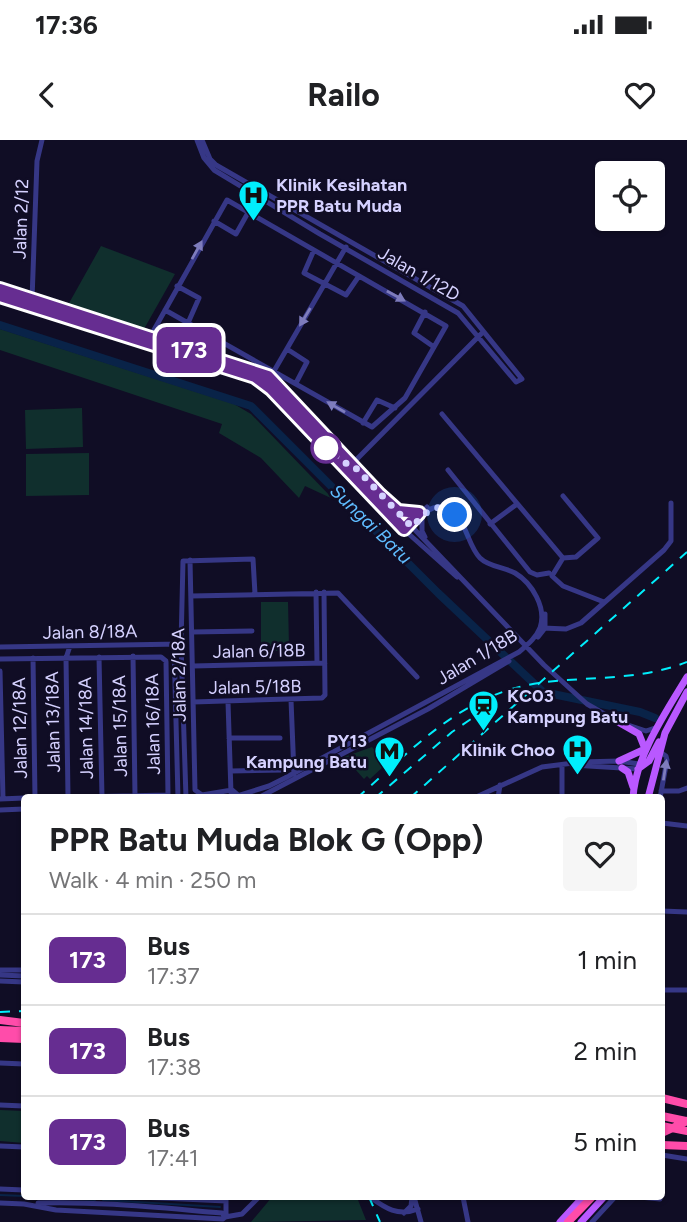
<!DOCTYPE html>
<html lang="en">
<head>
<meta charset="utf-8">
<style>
  :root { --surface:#fff; --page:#f6f6f6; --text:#202124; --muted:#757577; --line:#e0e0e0 }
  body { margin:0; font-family:Figtree,sans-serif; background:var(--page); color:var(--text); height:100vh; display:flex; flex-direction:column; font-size:26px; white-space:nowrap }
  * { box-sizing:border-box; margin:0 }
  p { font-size:23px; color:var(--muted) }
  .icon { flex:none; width:38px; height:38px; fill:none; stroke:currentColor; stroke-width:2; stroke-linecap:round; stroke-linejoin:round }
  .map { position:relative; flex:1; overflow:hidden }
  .panel { position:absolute; left:21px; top:654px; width:644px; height:406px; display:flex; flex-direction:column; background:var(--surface); border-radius:7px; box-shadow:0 2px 5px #0004 }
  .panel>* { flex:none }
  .badge { padding:0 14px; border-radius:10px; font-size:24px; line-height:46px }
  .controls { position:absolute; left:595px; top:21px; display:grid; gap:14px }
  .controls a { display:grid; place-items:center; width:70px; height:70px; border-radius:7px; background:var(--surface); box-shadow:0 2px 5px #0004; font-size:35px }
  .you { position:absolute; width:35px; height:35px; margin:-18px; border:5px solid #fff; border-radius:50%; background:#1a73e8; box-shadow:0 0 0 10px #1a73e833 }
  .map>.badge { position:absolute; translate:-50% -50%; box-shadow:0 0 0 4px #fff }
  .round { display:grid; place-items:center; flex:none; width:74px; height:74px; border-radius:7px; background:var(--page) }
  .headline { display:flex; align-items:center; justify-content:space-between; height:119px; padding:0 28px }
  h1 { font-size:33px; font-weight:700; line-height:52px }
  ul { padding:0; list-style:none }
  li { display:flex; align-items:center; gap:21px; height:91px; padding:0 28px; border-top:2px solid var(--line) }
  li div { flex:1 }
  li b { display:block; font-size:26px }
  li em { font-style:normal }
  li .badge { min-width:77px; font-weight:700; text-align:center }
  .status { display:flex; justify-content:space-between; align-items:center; height:49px; padding:0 35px; background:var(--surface); direction:ltr }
  .status svg { height:19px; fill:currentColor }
  header { display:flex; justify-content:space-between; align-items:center; height:91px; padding:0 28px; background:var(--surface); font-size:32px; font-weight:700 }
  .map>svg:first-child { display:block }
</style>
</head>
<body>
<div class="status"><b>17:36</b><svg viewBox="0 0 49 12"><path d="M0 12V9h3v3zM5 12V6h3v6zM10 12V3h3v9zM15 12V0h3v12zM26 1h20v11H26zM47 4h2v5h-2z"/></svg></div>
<header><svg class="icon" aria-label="back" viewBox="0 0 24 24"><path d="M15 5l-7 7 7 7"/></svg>Railo<svg class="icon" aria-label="heart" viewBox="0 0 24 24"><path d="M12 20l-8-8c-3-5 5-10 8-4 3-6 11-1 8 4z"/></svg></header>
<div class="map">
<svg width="687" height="1082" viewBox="0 0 687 1082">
  <rect width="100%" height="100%" fill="#100d25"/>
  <path fill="#102f2d" d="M101,106l74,28 -31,55 -76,-24z
    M0,189l234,75 17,10 82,85 -28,-13 -6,12 -38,-40 -42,-25 3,-9 -222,-74z
    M82,268l1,39 -57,2 -1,-39z
    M89,313v42l-63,1v-42z
    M261,462h27l1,44h-4v5h-10v-5h-14z
    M372,607l12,14 3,-1 -3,6 -14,13 -3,-3 -3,3 -20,-22z
    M0,970l24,1v32l-24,-2z
    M272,1057h81l5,3 8,20 -115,2z"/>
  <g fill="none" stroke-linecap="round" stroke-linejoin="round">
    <path stroke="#092348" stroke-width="2" d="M0,1055l24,1
      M36,1057l59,3
      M103,1060l117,7"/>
    <path stroke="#092348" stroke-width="8" d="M0,185l251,81 187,187 105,99 97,20 15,6"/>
    <path stroke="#363786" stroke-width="5" d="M197,0l7,18 10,12 106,64 138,79 58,69 6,-3 -59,-73 -247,-141 -6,-6 -8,-19
      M214,81l22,13 13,-23
      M314,110l-10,23 42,22 13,-19
      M177,146l22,12 -11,25
      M0,149l268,87 276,289 43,39 33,19
      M0,156l260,84 141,147 56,50
      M32,160l5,-139 5,-21
      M425,172l-11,21 20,14
      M150,197l77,-137 219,126 -41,72 -33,29 -207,-117
      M287,209l20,13 -11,21
      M274,231l72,-124
      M442,274l121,144 -11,18 11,10 41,16
      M363,283l14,-23 18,8
      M352,324l129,-130
      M448,330l82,102 7,3 12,-2
      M563,356l35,42 -22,19 -13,1
      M397,370l22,3
      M422,376v15l3,6
      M490,384l27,-20
      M406,387l21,-20
      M190,420l5,230 7,5 30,-5 7,6
      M316,452l1,71
      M191,456l147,-3 79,84
      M543,488l23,1 15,-6 83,-73 7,-9v-38
      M192,492l60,-1
      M538,497l7,-9v-14
      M174,504l4,154
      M0,507l181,-3
      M133,516l2,140
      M99,517l3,140
      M33,518l2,140
      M0,519l161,-2 5,4 2,134 -135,3
      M193,526l132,-3
      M0,531l3,128
      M291,560l3,74
      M193,562l129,-4 3,-3 -1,-103
      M228,562l3,91
      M628,585l18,6 9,-3
      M229,598h51
      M660,612l6,4 1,4 -7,38
      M572,625l66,4
      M231,631l52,-1
      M661,651h18l8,-3
      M68,657l-2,-139 4,-12
      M186,658l-5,-154 2,-83 70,-2 2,35
      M231,658l38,-12 16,-8 234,-126c8,-7 17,-14 21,-24 7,-20 -8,-45 -25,-55 -11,-6 -26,-6 -35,-15 -14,-14 -14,-46 -37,-51 -15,-3 -24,13 -34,23
      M258,658l170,-89 81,-48
      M474,658l68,-31 39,-5 38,-1 20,3
      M498,658l2,-13
      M562,658v-33
      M0,659l24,-1
      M0,670l24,-1
      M662,683l25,3
      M662,771l25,1
      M0,830h24
      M0,835l24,1
      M0,841l24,1
      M662,850h25
      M0,923l24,1
      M0,965l24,1
      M0,1006l24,1
      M662,1015l25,4
      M0,1049l24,1
      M139,1057l87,4
      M226,1057v20
      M370,1057c15,11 28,20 48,12
      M414,1057l7,25
      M463,1057l5,25
      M640,1057l20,2
      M0,1063l24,1
      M38,1063c61,-2 123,5 184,10l3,4
      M24,1064l32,6 167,9 2,-2 17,-3 17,-17
      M404,1073l7,-7 1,-9
      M592,1082l23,-25"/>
    <path stroke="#b958ff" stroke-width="7" d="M618,582l21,12 6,15
      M619,621l26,-12
      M622,628l6,4 5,15
      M638,629l11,-8 10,-19
      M633,658c2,-41 33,-86 54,-121
      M648,658l17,-65 22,-41
      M560,1082l23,-25
      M581,1082l23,-25"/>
    <path stroke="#ff4caa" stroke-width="8" d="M0,880l24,3
      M0,890l24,1
      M0,898l24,1
      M662,958l25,6
      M662,976l24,5
      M662,986l25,5
      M662,993l25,-12
      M662,1005l25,1
      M568,1082l24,-25"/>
    <path stroke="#00eefc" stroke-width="2" stroke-dasharray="10 9" stroke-linecap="butt" d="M357,658c56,-49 105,-104 182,-115 50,-7 100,-2 148,-21
      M375,658l77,-66 38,-26
      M410,658l277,-246
      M0,872l24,-1
      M369,1057l11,25"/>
  </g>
  <defs><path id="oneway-solid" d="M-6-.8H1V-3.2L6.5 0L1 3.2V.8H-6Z" transform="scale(1.75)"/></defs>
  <g fill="#7e7cbc">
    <use href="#oneway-solid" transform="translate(197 110) rotate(-61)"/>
    <use href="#oneway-solid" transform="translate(396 156) rotate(29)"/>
    <use href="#oneway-solid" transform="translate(305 177) rotate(121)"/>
    <use href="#oneway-solid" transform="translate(336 267) rotate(-150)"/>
    <use href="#oneway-solid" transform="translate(665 630) rotate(-81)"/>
  </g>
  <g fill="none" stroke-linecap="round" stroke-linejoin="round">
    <defs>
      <path id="line" d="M0,149l268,87 111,118 19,17 21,2 -15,16 -133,-140 -16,-12 -255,-81"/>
    </defs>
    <use href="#line" stroke="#fff" stroke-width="16"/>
    <use href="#line" stroke="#662d91" stroke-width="10"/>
    <path stroke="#d5d1ff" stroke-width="7" stroke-dasharray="0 12.6" d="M326,308l21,16h5l60,63c12,-13 25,-29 43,-12"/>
  </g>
  <defs>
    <symbol id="hospital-pin" viewBox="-11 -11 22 30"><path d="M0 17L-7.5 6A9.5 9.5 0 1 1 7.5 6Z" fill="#00eefc" stroke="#100d25"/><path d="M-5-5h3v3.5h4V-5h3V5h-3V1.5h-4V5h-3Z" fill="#111"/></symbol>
    <symbol id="station-pin" viewBox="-11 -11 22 30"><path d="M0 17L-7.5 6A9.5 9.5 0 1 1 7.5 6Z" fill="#00eefc" stroke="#100d25"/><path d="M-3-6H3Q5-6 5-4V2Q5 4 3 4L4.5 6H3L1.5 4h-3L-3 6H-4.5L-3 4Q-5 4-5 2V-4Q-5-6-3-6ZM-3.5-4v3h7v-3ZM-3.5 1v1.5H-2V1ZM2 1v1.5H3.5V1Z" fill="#111"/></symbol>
    <symbol id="metro-pin" viewBox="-11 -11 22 30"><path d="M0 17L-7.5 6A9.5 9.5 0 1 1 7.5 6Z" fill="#00eefc" stroke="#100d25"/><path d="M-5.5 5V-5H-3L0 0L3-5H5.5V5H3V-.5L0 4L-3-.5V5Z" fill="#111"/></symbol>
  </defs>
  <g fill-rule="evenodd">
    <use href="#hospital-pin" x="236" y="38" width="35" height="47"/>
    <use href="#station-pin" x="466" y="548" width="35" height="47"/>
    <use href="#hospital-pin" x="560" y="592" width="35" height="47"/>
    <use href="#metro-pin" x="372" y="594" width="35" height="47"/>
  </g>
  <circle fill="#fff" stroke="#662d91" stroke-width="3.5" cx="326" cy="308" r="14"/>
  <g text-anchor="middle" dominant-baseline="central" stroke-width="5" stroke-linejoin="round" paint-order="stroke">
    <g font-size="18" font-weight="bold" fill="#d5d1ff" stroke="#100d25" text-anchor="start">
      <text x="276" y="45">Klinik Kesihatan<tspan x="276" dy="21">PPR Batu Muda</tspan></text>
      <text x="507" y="556">KC03<tspan x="507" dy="21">Kampung Batu</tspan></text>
      <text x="367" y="601" text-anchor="end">PY13<tspan x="367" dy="21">Kampung Batu</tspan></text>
      <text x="555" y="610" text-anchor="end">Klinik Choo</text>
    </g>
    <g font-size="18" fill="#d5d1ff" stroke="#100d25">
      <text transform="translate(21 79) rotate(-88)">Jalan 2/12</text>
      <text transform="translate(419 134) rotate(30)">Jalan 1/12D</text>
      <text transform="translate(90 492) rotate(-1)">Jalan 8/18A</text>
      <text transform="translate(259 511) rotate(-1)">Jalan 6/18B</text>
      <text transform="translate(477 517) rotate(-31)">Jalan 1/18B</text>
      <text transform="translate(179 535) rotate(-91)">Jalan 2/18A</text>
      <text transform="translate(255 547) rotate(-1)">Jalan 5/18B</text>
      <text transform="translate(53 582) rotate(-91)">Jalan 13/18A</text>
      <text transform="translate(153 584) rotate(-91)">Jalan 16/18A</text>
      <text transform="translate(120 586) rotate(-91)">Jalan 15/18A</text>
      <text transform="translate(20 588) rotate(-91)">Jalan 12/18A</text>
      <text transform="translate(86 588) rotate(-91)">Jalan 14/18A</text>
    </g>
    <g font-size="19" font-style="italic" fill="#5fbcff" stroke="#100d25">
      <text transform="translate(371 384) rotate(44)">Sungai Batu</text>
    </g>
  </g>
</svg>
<div class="controls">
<a><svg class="icon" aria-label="locate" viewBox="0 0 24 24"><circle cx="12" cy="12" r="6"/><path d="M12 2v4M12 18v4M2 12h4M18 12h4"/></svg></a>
</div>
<div class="you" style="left:455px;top:375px"></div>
<b class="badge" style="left:189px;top:210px;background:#662d91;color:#fff">173</b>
<section class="panel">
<div class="headline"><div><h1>PPR Batu Muda Blok G (Opp)</h1><p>Walk · 4 min · 250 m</p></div><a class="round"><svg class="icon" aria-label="heart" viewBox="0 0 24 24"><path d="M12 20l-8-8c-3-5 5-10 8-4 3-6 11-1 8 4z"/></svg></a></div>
<ul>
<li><span class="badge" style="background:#662d91;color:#fff">173</span><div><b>Bus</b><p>17:37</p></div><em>1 min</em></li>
<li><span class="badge" style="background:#662d91;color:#fff">173</span><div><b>Bus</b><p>17:38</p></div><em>2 min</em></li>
<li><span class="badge" style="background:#662d91;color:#fff">173</span><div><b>Bus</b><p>17:41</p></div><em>5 min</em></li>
</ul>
</section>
</div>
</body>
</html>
